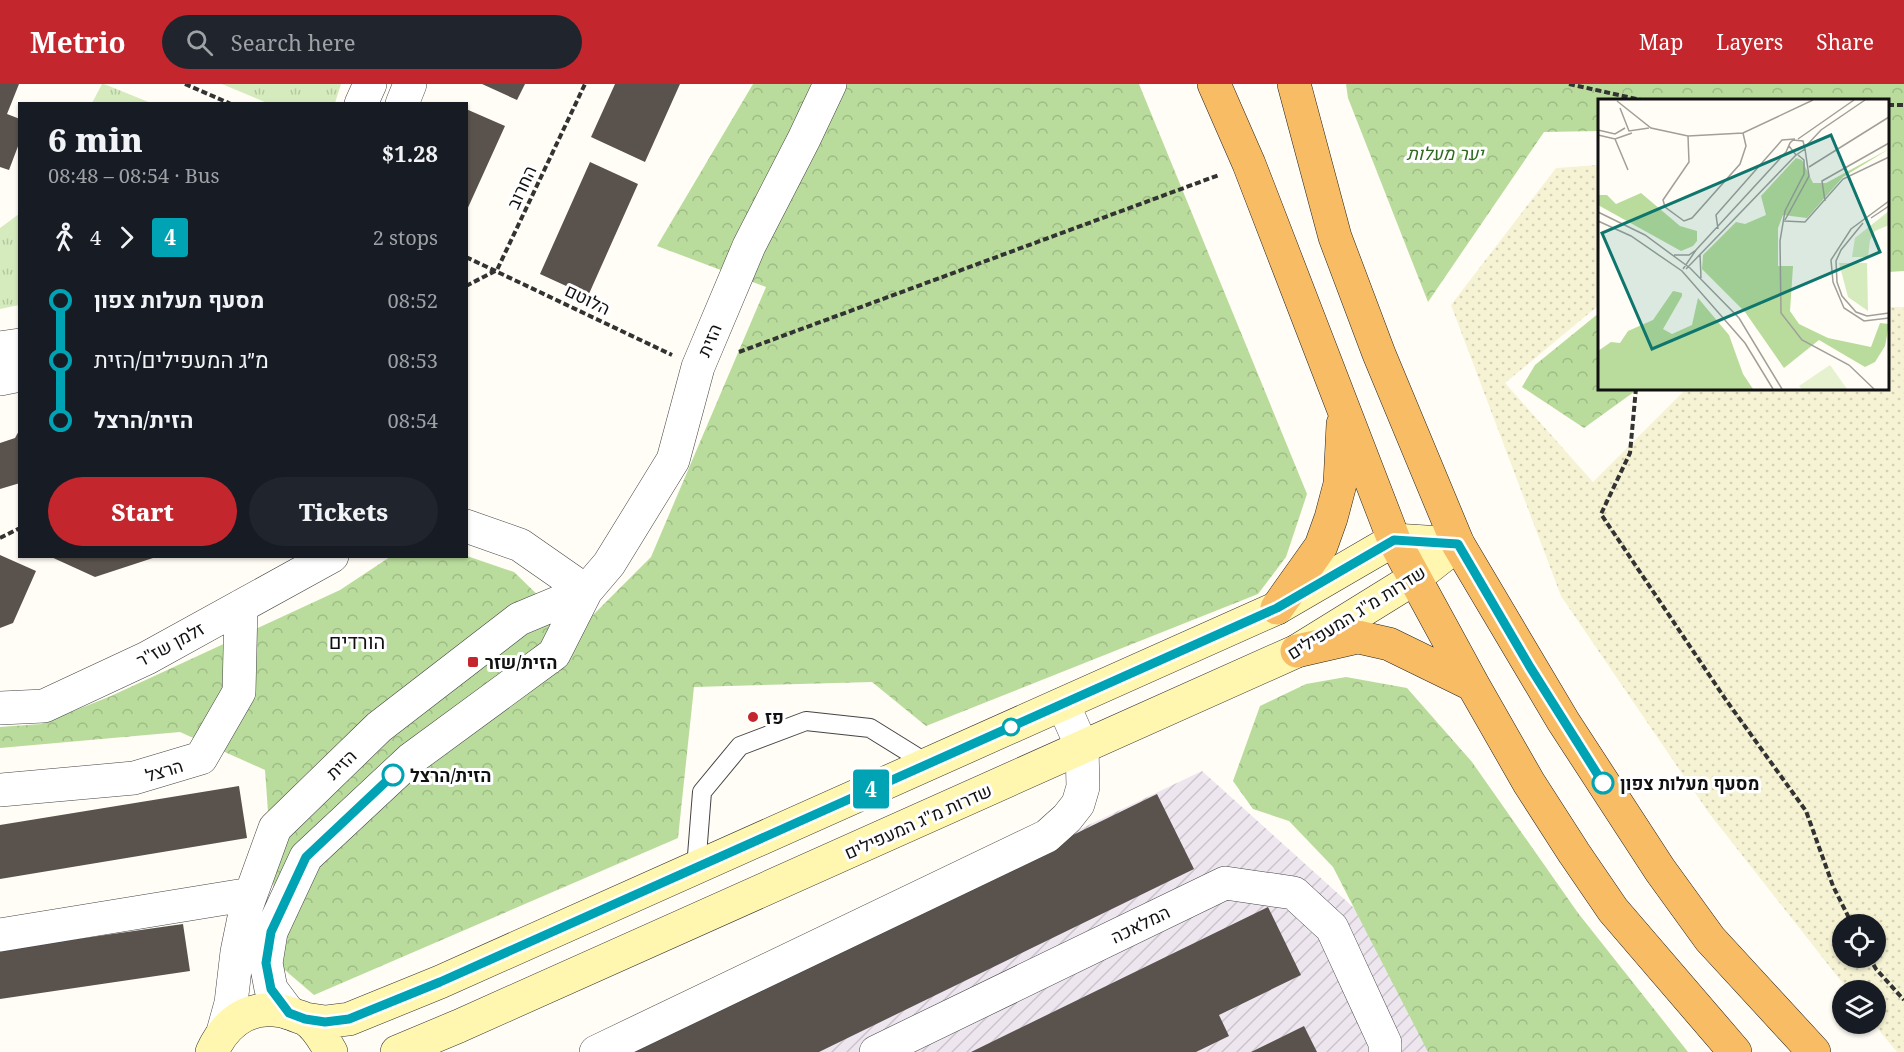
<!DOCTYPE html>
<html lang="en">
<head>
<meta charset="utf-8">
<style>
  :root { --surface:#171b24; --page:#20242c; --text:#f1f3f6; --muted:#9ea1a6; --accent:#c4262e }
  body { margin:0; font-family:"Noto Serif",Heebo,serif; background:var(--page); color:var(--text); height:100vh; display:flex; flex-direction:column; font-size:22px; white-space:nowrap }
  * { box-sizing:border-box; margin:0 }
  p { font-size:20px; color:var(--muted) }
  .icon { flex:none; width:33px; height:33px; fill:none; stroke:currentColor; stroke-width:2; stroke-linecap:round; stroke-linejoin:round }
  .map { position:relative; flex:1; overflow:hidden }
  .side { position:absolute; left:18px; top:18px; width:450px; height:456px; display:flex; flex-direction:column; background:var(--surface); border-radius:0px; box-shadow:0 2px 4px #0004 }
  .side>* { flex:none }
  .badge { padding:0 12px; border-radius:4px; font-size:21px; line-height:39px }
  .controls { position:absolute; left:1832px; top:830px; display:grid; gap:12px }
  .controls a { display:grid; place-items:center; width:54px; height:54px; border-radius:50%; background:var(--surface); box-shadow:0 2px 4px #0004; font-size:30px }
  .map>.badge { position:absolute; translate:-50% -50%; box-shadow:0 0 0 3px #fff }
  .legs { display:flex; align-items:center; gap:9px; height:66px; padding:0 30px; font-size:20px }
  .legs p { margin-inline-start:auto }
  .head { display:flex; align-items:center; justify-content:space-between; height:102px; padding:0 30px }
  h1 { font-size:33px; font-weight:800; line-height:45px }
  .button { display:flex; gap:12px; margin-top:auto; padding:12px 30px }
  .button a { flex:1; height:69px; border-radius:36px; background:var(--accent); color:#fff; font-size:24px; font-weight:800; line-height:69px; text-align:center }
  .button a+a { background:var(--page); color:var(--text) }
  ul { padding:0 30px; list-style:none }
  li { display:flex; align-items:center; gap:21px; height:60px; font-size:22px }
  li i { display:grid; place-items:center; width:9px; height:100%; margin:0 8px; background:currentColor }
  li i::after { content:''; width:15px; height:15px; margin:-8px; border:4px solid; border-radius:50%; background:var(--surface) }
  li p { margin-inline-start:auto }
  li:first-child i { background:linear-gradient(#0000 50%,currentColor 0) }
  li:last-child i { background:linear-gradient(currentColor 50%,#0000 0) }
  header { display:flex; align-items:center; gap:36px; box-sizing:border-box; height:84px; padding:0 30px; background:var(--accent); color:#fff }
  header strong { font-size:28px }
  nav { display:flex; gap:33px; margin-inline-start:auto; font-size:21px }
  .search { width:420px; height:54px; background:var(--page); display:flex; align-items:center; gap:15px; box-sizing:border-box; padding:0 21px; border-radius:33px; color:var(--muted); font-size:22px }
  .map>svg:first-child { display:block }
</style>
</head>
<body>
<header>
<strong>Metrio</strong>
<div class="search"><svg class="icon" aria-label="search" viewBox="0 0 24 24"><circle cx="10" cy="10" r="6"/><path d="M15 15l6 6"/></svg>Search here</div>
<nav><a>Map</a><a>Layers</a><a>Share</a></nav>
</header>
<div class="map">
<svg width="1904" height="968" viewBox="0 0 1904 968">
  <defs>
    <pattern id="industrial-furrows" width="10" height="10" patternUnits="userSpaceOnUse" patternTransform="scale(1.5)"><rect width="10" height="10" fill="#eee6ef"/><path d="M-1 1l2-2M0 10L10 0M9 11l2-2" fill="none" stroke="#cbc4cc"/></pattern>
    <pattern id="farmland-dots" width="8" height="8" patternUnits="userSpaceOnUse" patternTransform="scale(1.5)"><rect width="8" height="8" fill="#f6f3d4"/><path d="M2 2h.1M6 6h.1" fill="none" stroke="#d2cfb5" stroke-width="1.8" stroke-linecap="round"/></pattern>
    <pattern id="grass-tufts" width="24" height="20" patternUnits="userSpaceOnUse" patternTransform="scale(1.5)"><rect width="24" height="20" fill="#d5ebbd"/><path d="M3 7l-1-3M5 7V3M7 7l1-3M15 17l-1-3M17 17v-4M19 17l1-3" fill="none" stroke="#b6c8a1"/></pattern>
    <pattern id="forest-crowns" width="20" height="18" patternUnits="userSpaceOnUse" patternTransform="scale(1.5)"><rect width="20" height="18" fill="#b9dc9c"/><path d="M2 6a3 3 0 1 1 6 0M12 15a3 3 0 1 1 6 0" fill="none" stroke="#9ebc85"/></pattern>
  </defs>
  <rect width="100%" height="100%" fill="#fffdf5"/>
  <path fill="url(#industrial-furrows)" d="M1202,687l312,281h-903z"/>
  <path fill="url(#farmland-dots)" fill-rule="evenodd" d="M1599,81v140l-94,78 88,99 93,-93 202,-1v-81h16v745h-7l-24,-29h2v-33h-27l-139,-177 -148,-217 -110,-291 105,-137zM1842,840h33v33h-33z"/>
  <path fill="url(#grass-tufts)" d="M102,0h2l47,19h-59z
    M222,0h119l-6,19h-68z
    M19,130v91l-19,4v-81z"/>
  <path fill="url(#forest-crowns)" d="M753,0h386l168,410 -21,63 -28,37 -332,132 -54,-44 -178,5 -16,151 -364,157 -35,-30 -14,-195 -85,-38 -180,16v-21l41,-3 70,-28 229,-106 50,-33 77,-1 47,16 62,60 75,-75 115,-270 -109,-41z
    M1346,0h558v187l-16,1v-172h-288l-1,31 -55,1 -116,170 -80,-204z
    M1599,229l1,75 38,1 -54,39 -62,-41 13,-22z
    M1346,593l61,11 65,74 106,151 110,139h-260l-95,-185 -44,-46 -36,-12 -20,-28 27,-75 46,-22z"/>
  <path fill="#5a524d" d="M0,0h19l-12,30 13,5v22l-11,29 -9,-3z
    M482,0h43l-8,16z
    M615,0h65l-35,78 -54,-25z
    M466,25l39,17 -39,86z
    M590,78l48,22 -50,112 -48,-22z
    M20,345v54l-20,6v-46l15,-5z
    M0,471l36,16 -23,52 -13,5z
    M49,472h107v1l-61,20z
    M239,702l8,52 -247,41v-54z
    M1157,710l37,75 -375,183h-191z
    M1268,823l33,68 -82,40 10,21 -33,16h-225z
    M183,840l7,47 -190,28v-49z
    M1304,942l13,26h-66z"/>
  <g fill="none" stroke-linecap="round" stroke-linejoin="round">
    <defs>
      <path id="service" d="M696,784l6,-76 38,-46 66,-25 64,7 58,36"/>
      <path id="minor" d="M466,442l54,19 66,46
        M0,624l44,-2 103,-48 185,-102
        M0,706l134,-12 67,-20 38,-66 2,-86
        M0,851l251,-41
        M289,929l-18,-24 -5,-26 5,-31 35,-75 105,-98 143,-105 32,-63 23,-27 64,-104 25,-93 51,-121 55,-107 26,-55
        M223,948l8,-29 6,-51 9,-44 29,-80 104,-101 140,-108 67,-28
        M596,968l451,-216 20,-18 11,-14 5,-17 -1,-40 -19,-43
        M876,968l349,-169 69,10 38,35 53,115v9"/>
      <path id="tertiary" d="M361,20l9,-20
        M402,20l8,-20
        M0,264l20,-3
        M0,295l20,-4"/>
      <path id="secondary" d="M305,935l20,3 24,-3 91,-37 837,-374 117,-68 64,4
        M212,968c15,-33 43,-51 80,-38 4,2 9,3 13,5 12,7 19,21 26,33
        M397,968l62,-26 838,-375 118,-73 43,-34"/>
      <path id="trunk" d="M1214,0l35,80 145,376 79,145 56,98 45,70 39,57 122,142
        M1294,0l41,153 44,117 79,190 105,177 97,149 50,69 104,113
        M1277,524l44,-62 10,-28 9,-34 3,-60
        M1297,567l61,-14 31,7 84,41"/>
    </defs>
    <use href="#service" stroke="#444" stroke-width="20"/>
    <use href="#minor" stroke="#444" stroke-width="34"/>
    <use href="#tertiary" stroke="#444" stroke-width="34"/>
    <use href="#secondary" stroke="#333" stroke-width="34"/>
    <use href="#trunk" stroke="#222" stroke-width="34"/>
    <path stroke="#333" stroke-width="4" stroke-dasharray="6 3" stroke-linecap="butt" d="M185,0l46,20
      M1569,0l72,16
      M1888,21h16
      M466,173l206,98
      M466,202l31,-16 88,-186
      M739,268l480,-177
      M1636,304l-6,65 -29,61 125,186 80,111 27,75 19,38
      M0,454l20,-10
      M1869,873l7,12 28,31"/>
    <use href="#service" stroke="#fff" stroke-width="18"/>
    <use href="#minor" stroke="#fff" stroke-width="33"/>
    <use href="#tertiary" stroke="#fff" stroke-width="33"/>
    <use href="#secondary" stroke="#fff6b0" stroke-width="33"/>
    <use href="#trunk" stroke="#f7bc64" stroke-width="33"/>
  </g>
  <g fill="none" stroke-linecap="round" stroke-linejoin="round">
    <defs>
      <path id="line-1" d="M393,691l-87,82 -35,75 -5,31 5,26 18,24 16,6 20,3 24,-3 91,-37 837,-374 117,-68 64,4 72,123 73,116"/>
    </defs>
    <use href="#line-1" stroke="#fff" stroke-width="14"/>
    <use href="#line-1" stroke="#00a3b4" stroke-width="9"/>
  </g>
  <g fill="#c4262e" stroke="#fff" stroke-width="2">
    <rect x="467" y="572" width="12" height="12" rx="3"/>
    <circle cx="753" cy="633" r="6"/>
  </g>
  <g fill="#fff" stroke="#00a3b4" stroke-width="3">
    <circle cx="1011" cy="643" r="8"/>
    <circle cx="393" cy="691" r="10"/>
    <circle cx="1603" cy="699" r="10"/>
  </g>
  <g text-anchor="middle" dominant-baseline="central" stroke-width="6" stroke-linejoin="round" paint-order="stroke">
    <g font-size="18" font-style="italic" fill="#2f6b1f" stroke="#fff">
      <text x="1445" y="69">יער מעלות</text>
    </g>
    <g font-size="18" fill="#111" stroke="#fff">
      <text transform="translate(521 103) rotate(-65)">החרוב</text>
      <text transform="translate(588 215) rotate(26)">הלוטם</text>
      <text transform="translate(709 256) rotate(-67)">הזית</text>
      <text transform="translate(1356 528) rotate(-32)">שדרות מ"ג המעפילים</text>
      <text transform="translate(170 560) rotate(-28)">זלמן שז"ר</text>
      <text transform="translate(341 680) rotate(-44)">הזית</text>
      <text transform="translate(164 686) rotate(-17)">הרצל</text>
      <text transform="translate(918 737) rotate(-24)">שדרות מ"ג המעפילים</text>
      <text transform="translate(1140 840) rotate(-26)">המלאכה</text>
    </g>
    <g font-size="18" font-weight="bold" fill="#111" stroke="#fff" text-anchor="start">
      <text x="485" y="578">הזית/שזר</text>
      <text x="765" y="633">פז</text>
    </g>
    <g font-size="18" font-weight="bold" fill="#111" stroke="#fff" text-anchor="start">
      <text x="410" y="691">הזית/הרצל</text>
      <text x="1620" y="699">מסעף מעלות צפון</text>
    </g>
    <g font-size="20" fill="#111" stroke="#fff">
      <text x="357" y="557">הורדים</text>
    </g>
  </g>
  <g transform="translate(1598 15)">
    <rect width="291" height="291" fill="#fffdf5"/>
    <path d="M291,112v14l-14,6 -5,9 -2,17h-16l3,-19zM241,164h28l1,48 -20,-14z" fill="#d5ebbd"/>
    <path d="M291,50l-46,28 -36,41 -24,-3 -5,13v38h15l-3,45 9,13 29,14 43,9 9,-24 9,1 -4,22 -10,16 -10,5 -46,-27 -35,28 -39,-56 -43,-43 1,-14 33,-33 9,2 21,-9 -5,-19 35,-38 6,2 11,23h13zM43,94l39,33 17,5v10l-4,5 -12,5 -83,-46v-10h9l9,9zM75,192l9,2v3l-19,33 9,5 20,-9 6,-27 31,37 14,39 10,15h-155v-38l13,-9 9,1 8,-12 25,-11z" fill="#b9dc9c"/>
    <path d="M232,266l17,24h-45l-3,-3z" fill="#e6f2cf"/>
    <path fill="none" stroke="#a09f9a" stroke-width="1.5" d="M19,2l34,27 37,8 55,-3 70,-33M22,9l9,23 20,-3M0,31l17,4 10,-6M0,36l17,4 17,-6M90,37l1,26 -26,38 2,7 19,14 8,-3 48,-54 6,-18 -3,-13M17,40l13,31M200,40l56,-39M208,47l15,-16 44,-30M200,56l6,5v14l-19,37 -5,30 1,72 21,27 47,25 25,24M211,68l80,-50M227,102l-3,-20 67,-38M291,102l-38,28 -20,31 2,22 11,26 20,13 25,-3M0,113l47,23 45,33 49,50 43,71M273,119l18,-12M187,121l24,-44 -4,-27M0,122l33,15 51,35 63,72 28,46M186,122l21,1 38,-43 46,-22M265,124l-22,27 -5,11 1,21 5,14 14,16 11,4 22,-3M120,130l-2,-14 66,-75 13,-1M102,155l1,24M76,156h15l7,-5M85,170l13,-19 90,-98 4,-9 3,-3 10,1 2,8 -9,6 -7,-9M88,170l110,-114"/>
    <path fill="#0f766e" fill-opacity="0.15" stroke="#0f766e" stroke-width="3" d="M233,36l49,117 -228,97 -50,-116z"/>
    <rect width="291" height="291" fill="none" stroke="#111" stroke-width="3"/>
  </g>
</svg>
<div class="controls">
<a><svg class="icon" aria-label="locate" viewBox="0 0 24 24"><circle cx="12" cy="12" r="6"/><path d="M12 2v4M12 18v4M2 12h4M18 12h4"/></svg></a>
<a><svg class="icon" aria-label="layers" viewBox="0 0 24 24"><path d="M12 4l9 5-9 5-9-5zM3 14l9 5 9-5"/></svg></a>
</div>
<b class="badge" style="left:871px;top:705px;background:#00a3b4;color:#fff">4</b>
<section class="side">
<div class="head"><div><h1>6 min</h1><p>08:48 – 08:54 · Bus</p></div><b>$1.28</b></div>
<div class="legs"><svg class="icon" aria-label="walk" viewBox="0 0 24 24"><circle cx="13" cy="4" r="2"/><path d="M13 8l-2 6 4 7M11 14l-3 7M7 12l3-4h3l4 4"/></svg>4<svg class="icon" aria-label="forward" viewBox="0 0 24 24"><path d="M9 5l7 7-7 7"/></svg><b class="badge" style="background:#00a3b4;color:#fff">4</b><p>2 stops</p></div>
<ul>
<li><i style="color:#00a3b4"></i><b>מסעף מעלות צפון</b><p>08:52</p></li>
<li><i style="color:#00a3b4"></i><span>מ״ג המעפילים/הזית</span><p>08:53</p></li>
<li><i style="color:#00a3b4"></i><b>הזית/הרצל</b><p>08:54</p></li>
</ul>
<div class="button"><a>Start</a><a>Tickets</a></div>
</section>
</div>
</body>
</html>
